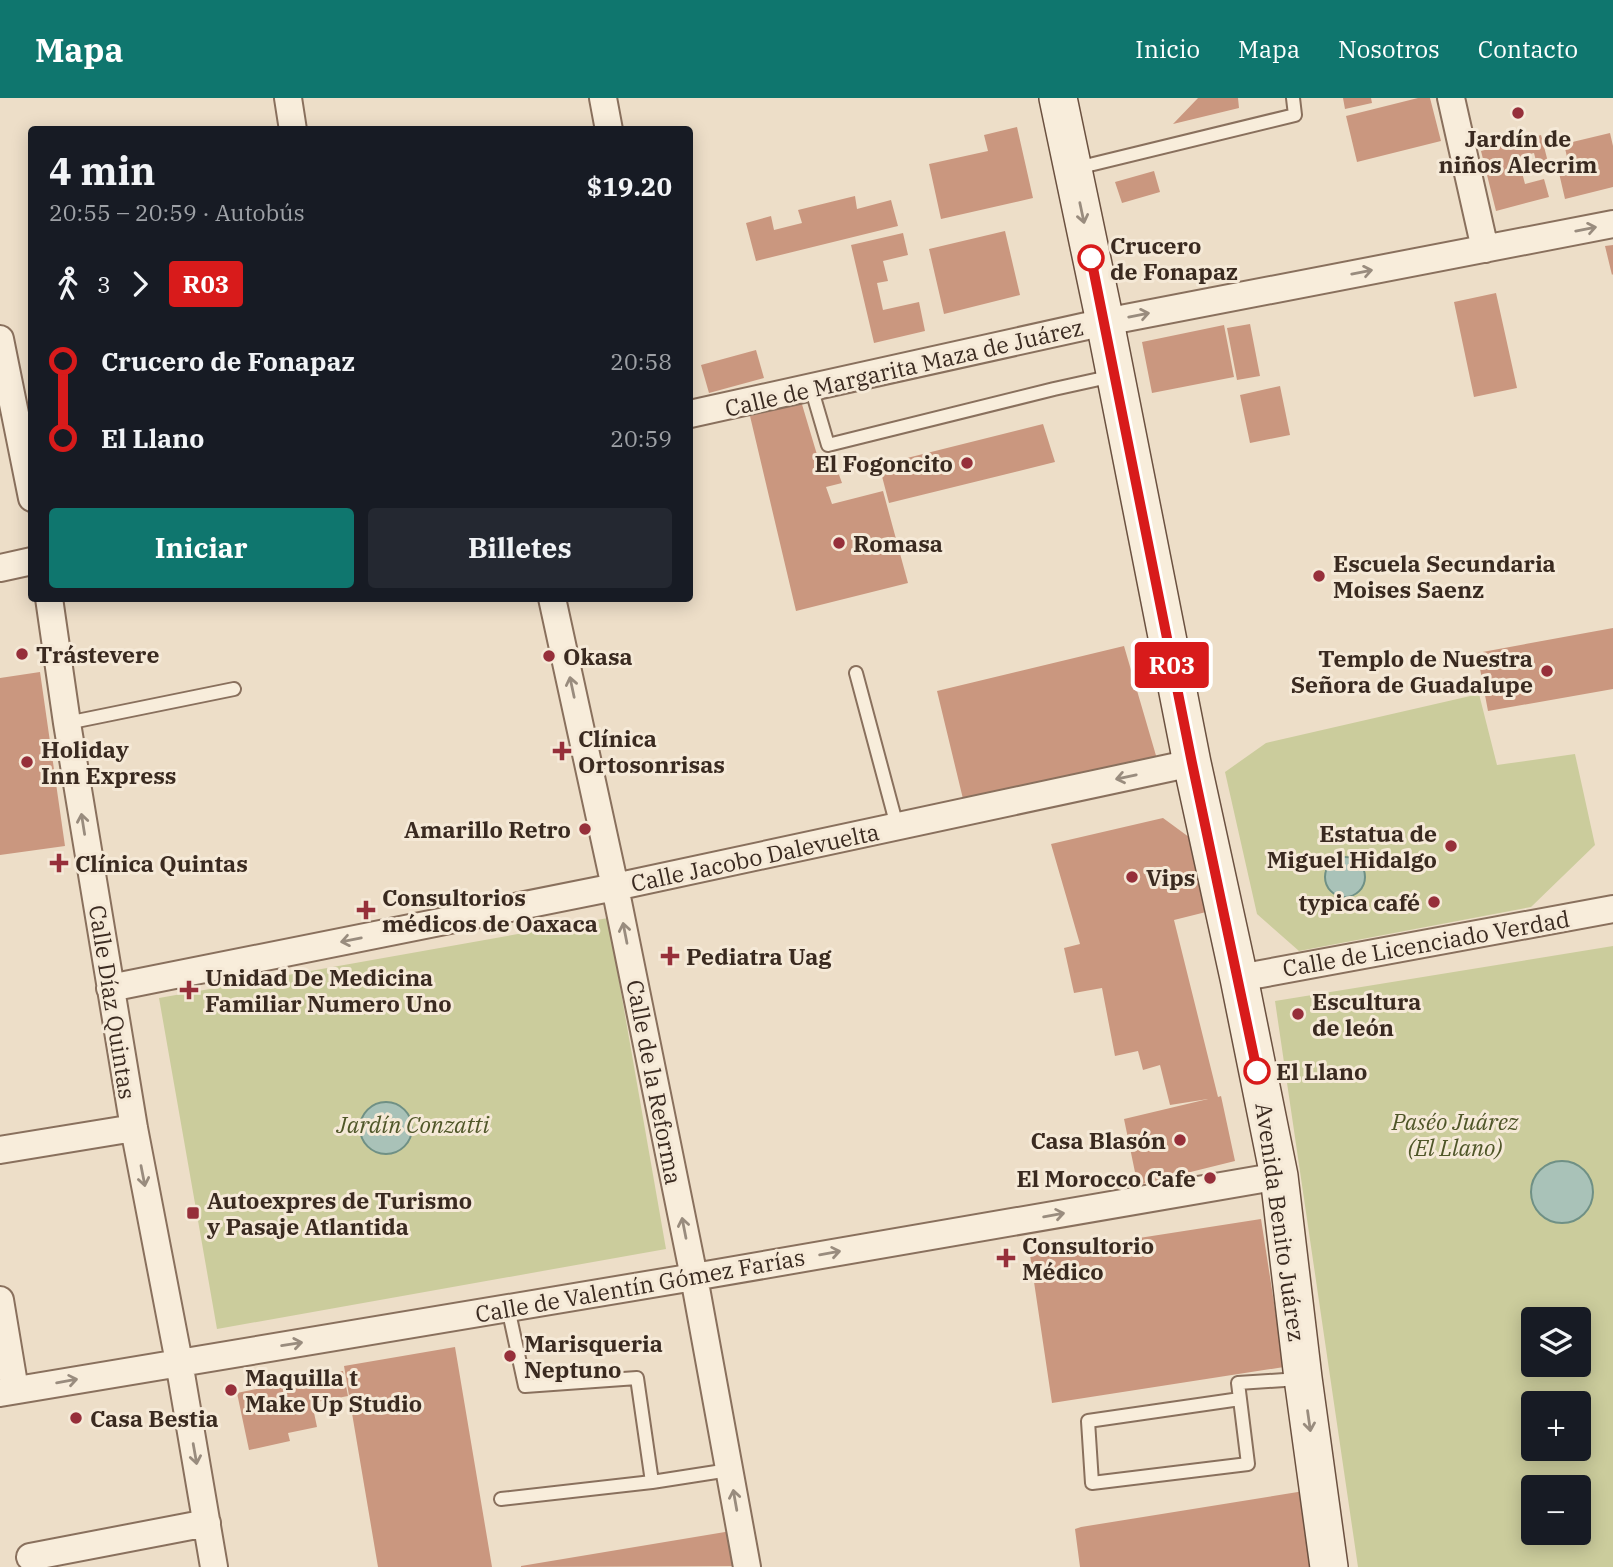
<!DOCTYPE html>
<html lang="es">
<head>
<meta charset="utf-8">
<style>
  :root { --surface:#171b24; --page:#242831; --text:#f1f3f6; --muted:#9ea1a6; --accent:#0f766e }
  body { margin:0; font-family:"IBM Plex Serif",serif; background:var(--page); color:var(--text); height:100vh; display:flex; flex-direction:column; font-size:26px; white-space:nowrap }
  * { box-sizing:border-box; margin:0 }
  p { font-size:23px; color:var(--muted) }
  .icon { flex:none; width:38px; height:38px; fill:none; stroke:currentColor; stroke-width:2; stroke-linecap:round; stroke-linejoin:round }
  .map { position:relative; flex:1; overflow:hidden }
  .drawer { position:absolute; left:28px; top:28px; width:665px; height:476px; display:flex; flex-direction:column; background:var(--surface); border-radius:7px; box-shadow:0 4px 18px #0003 }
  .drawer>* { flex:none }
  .badge { padding:0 14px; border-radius:5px; font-size:24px; line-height:46px }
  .fabs { position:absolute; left:1521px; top:1209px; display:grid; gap:14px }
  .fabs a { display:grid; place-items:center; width:70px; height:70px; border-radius:7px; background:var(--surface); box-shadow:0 4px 18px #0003; font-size:35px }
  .map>.badge { position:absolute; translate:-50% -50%; box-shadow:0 0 0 4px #fff }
  .legs { display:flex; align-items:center; gap:10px; height:77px; padding:0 21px; font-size:23px }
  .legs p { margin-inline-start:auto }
  .head { display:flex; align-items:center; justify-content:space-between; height:119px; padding:0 21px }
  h1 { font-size:38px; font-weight:800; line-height:52px }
  .button { display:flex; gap:14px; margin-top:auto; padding:14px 21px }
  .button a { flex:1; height:80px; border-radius:7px; background:var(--accent); color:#fff; font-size:28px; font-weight:800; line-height:80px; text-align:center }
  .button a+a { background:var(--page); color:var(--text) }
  ul { padding:0 21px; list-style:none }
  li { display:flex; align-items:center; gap:24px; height:77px; font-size:26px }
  li i { display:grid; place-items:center; width:10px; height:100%; margin:0 9px; background:currentColor }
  li i::after { content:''; width:18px; height:18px; margin:-9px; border:5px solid; border-radius:50%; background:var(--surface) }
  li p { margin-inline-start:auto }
  li:first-child i { background:linear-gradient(#0000 50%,currentColor 0) }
  li:last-child i { background:linear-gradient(currentColor 50%,#0000 0) }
  header { display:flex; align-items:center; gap:42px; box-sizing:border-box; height:98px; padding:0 35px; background:var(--accent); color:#fff }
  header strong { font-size:33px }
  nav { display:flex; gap:38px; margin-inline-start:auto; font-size:24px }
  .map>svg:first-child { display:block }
</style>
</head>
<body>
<header>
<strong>Mapa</strong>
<nav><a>Inicio</a><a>Mapa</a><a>Nosotros</a><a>Contacto</a></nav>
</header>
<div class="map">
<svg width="1613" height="1469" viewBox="0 0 1613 1469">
  <rect width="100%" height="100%" fill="#eddec8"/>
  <path fill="#cbcc9c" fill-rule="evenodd" d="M1479,596l18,71 78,-11 20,91 -64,62 -232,44 -42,-37 -32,-142 41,-29z
    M608,820l58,331 -449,80 -58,-331z
    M1613,848v621h-255l-83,-566zM1533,1222h45v45h-45zM1533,1306h45v45h-45zM1533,1390h45v45h-45z"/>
  <path fill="#a9c2b8" stroke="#6f9085" stroke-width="2" d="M1325 779a20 20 0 1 1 40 0a20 20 0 1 1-40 0Z
    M360 1030a26 26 0 1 1 52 0a26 26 0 1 1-52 0Z
    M1531 1094a31 31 0 1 1 62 0a31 31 0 1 1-62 0Z"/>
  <path fill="#ca977f" d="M1198,0h40l1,10 -66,16z
    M1343,0h28l1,5 -27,6z
    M1418,0h12l11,43 -84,21 -11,-46z
    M1017,29l16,71 -92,21 -12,-55 59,-13 -4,-16z
    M1610,35l3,13v41l-48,12 -6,-26 11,-3 -6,-26z
    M1541,37l8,31 -11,3 -4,-16 -16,4 7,27 19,-5 5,18 -53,14 -15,-60z
    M1154,73l6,21 -38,11 -7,-21z
    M855,98l2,13 34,-9 7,26 -142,35 -10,-38 25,-7 3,14 28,-7 -4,-13z
    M1005,133l15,64 -76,19 -15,-65z
    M903,135l5,22 -25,6 5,20 -11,2 6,27 36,-8 6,29 -51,12 -23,-98z
    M1613,147v29l-1,1 -7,-29z
    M1496,195l21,95 -43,9 -20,-95z
    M1250,226l10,52 -23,4 -10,-52z
    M1224,227l10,52 -82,16 -10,-51z
    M756,252l8,28 -55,15 -8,-28z
    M1280,288l10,49 -40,8 -10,-48z
    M801,303l17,57 14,-3 10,28 -16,4 6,17 51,-13 25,92 -112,28 -46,-195z
    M1043,326l12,38 -166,41 -10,-38z
    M1613,530v61l-125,22 -11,-58z
    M1124,548l33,113 -193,44 -27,-112z
    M40,574l25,174 -65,9v-177z
    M1163,720l30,22 21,70 -40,10 44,177 3,-1 14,65 -93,23 -6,-7 -12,-58 84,-20 -38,6 -10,-40 -17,5 -5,-19 -23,5 -13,-68 -28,5 -10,-45 16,-4 -29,-100z
    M1261,1121l23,148 -232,36 -22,-148z
    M455,1249l37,220h-114l-34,-201z
    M343,1273l5,25 -36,7 5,24 -29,6 2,8 -41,9 -12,-57z
    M1304,1393l15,76h-239l-5,-38 6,-2z
    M737,1432l1,36 -217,1v-1z"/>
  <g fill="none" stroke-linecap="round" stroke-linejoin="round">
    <defs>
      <path id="lane" d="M1077,70l218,-53 -2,-17
        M811,289l17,58 226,-56 59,-13
        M856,575l41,153
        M67,625l167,-34
        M508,1210l17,78 112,-8 15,104 77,-12
        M1240,1301l-152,22 4,62 156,-19 -10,-81 61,-4
        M501,1401l151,-17"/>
      <path id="street" d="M288,0l5,32
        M603,0l6,32
        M1451,0l34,151
        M0,241l32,159
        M690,316l415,-92 508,-98
        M0,470l32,-7
        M49,500l18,125 67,405 45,234 35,205
        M552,500l63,289 79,390 53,290
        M1239,880l374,-69
        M110,890l505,-101 577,-124
        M0,1052l134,-22
        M0,1202l15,90
        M0,1295l694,-116 585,-101
        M30,1459l177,-34"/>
      <path id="secondary" d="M1058,0l47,224 87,441 47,215 40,198 24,202 26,189"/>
    </defs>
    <use href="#lane" stroke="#89705d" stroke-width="16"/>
    <use href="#street" stroke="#89705d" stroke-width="30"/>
    <use href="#secondary" stroke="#6b5140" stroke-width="40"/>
    <use href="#lane" stroke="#f8eddb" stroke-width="12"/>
    <use href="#street" stroke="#f8eddb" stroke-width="26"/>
    <use href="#secondary" stroke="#f8eddb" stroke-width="37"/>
  </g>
  <defs><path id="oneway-shaft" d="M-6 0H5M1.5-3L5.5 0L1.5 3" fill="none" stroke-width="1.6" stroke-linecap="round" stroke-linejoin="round" transform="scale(1.75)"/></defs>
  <g stroke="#998c7e">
    <use href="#oneway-shaft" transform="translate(1082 115) rotate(78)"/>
    <use href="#oneway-shaft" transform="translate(1586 131) rotate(-11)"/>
    <use href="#oneway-shaft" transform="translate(1362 174) rotate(-11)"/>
    <use href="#oneway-shaft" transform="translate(1139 217) rotate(-11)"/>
    <use href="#oneway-shaft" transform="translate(572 589) rotate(-102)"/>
    <use href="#oneway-shaft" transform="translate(1126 679) rotate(168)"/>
    <use href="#oneway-shaft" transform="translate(83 726) rotate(-99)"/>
    <use href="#oneway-shaft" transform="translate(625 835) rotate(-101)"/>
    <use href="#oneway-shaft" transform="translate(351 842) rotate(169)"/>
    <use href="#oneway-shaft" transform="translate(143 1078) rotate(79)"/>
    <use href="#oneway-shaft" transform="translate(1054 1117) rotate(-10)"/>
    <use href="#oneway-shaft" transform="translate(684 1130) rotate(-101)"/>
    <use href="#oneway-shaft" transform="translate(830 1155) rotate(-10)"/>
    <use href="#oneway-shaft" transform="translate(292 1246) rotate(-9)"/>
    <use href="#oneway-shaft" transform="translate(67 1283) rotate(-10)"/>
    <use href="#oneway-shaft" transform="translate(1309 1323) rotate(82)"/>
    <use href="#oneway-shaft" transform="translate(195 1356) rotate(80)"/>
    <use href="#oneway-shaft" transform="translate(735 1402) rotate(-100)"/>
  </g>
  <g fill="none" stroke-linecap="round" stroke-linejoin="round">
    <defs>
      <path id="line-1" d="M1091,160l101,505 65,308"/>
    </defs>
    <use href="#line-1" stroke="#fff" stroke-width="16"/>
    <use href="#line-1" stroke="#d81b1b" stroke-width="10"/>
  </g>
  <g fill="#962f3a" stroke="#f5e9d7" stroke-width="2.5">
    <circle cx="1518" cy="15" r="7"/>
    <circle cx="967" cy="365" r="7"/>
    <circle cx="839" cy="445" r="7"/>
    <circle cx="1319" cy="478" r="7"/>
    <circle cx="22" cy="556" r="7"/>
    <circle cx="549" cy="558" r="7"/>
    <circle cx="1547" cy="573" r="7"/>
    <path d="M558.5 642.5h7v7h7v7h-7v7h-7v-7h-7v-7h7z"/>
    <circle cx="27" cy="664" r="7"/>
    <circle cx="585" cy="731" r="7"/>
    <circle cx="1451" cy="748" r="7"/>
    <path d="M55.5 754.5h7v7h7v7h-7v7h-7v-7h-7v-7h7z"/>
    <circle cx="1132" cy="779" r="7"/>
    <circle cx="1434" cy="804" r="7"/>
    <path d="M362.5 801.5h7v7h7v7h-7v7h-7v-7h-7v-7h7z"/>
    <path d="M666.5 847.5h7v7h7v7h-7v7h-7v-7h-7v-7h7z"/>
    <path d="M185.5 881.5h7v7h7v7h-7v7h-7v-7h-7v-7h7z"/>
    <circle cx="1298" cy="916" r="7"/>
    <circle cx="1180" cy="1042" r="7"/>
    <circle cx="1210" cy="1080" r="7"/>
    <rect x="186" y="1108" width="14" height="14" rx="3.5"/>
    <path d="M1002.5 1149.5h7v7h7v7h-7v7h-7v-7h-7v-7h7z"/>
    <circle cx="510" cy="1258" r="7"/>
    <circle cx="231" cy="1292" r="7"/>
    <circle cx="76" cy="1320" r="7"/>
  </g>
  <g fill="#fff" stroke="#d81b1b" stroke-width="3.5">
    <circle cx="1091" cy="160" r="12"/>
    <circle cx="1257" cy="973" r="12"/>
  </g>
  <g text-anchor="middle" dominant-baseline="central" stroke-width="6" stroke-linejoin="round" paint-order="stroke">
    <g font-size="23" font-weight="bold" fill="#3a2a20" stroke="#f5e9d7" text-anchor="start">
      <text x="1518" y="40" text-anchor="middle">Jardín de<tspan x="1518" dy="26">niños Alecrim</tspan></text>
      <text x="953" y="365" text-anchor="end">El Fogoncito</text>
      <text x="853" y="445">Romasa</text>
      <text x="1333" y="465">Escuela Secundaria<tspan x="1333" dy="26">Moises Saenz</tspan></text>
      <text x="36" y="556">Trástevere</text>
      <text x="563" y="558">Okasa</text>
      <text x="1533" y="560" text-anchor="end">Templo de Nuestra<tspan x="1533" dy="26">Señora de Guadalupe</tspan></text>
      <text x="578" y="640">Clínica<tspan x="578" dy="26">Ortosonrisas</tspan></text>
      <text x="41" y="651">Holiday<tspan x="41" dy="26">Inn Express</tspan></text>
      <text x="571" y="731" text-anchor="end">Amarillo Retro</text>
      <text x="1437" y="735" text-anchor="end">Estatua de<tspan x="1437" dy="26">Miguel Hidalgo</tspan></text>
      <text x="75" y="765">Clínica Quintas</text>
      <text x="1146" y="779">Vips</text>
      <text x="382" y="799">Consultorios<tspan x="382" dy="26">médicos de Oaxaca</tspan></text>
      <text x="1420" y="804" text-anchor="end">typica café</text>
      <text x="686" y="858">Pediatra Uag</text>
      <text x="205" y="879">Unidad De Medicina<tspan x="205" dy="26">Familiar Numero Uno</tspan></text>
      <text x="1312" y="903">Escultura<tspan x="1312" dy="26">de león</tspan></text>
      <text x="1166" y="1042" text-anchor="end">Casa Blasón</text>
      <text x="1196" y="1080" text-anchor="end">El Morocco Cafe</text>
      <text x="207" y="1102">Autoexpres de Turismo<tspan x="207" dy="26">y Pasaje Atlantida</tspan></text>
      <text x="1022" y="1147">Consultorio<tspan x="1022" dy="26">Médico</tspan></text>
      <text x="524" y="1245">Marisqueria<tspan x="524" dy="26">Neptuno</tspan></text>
      <text x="245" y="1279">Maquilla t<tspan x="245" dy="26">Make Up Studio</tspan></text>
      <text x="90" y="1320">Casa Bestia</text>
    </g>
    <g font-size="23" font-weight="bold" fill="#3a2a20" stroke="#f5e9d7" text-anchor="start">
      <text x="1110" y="147">Crucero<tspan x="1110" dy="26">de Fonapaz</tspan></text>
      <text x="1276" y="973">El Llano</text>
    </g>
    <g font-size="23" fill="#3a2a20" stroke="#f5e9d7">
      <text transform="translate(904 269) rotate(-13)">Calle de Margarita Maza de Juárez</text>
      <text transform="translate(755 759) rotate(-12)">Calle Jacobo Dalevuelta</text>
      <text transform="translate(1426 845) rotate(-10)">Calle de Licenciado Verdad</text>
      <text transform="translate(113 904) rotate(81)">Calle Díaz Quintas</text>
      <text transform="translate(655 984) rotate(79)">Calle de la Reforma</text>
      <text transform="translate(1281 1124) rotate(82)">Avenida Benito Juárez</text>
      <text transform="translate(640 1187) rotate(-10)">Calle de Valentín Gómez Farías</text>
    </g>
    <g font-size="23" font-style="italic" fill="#4f5628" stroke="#f5e9d7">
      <text x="1455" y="1023">Paséo Juárez<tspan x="1455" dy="26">(El Llano)</tspan></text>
      <text x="413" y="1026">Jardín Conzatti</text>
    </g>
  </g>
</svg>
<div class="fabs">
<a><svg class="icon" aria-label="layers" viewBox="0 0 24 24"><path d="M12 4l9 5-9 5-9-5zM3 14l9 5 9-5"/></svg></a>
<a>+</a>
<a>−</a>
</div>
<b class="badge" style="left:1172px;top:567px;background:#d81b1b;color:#fff">R03</b>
<section class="drawer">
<div class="head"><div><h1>4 min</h1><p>20:55 – 20:59 · Autobús</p></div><b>$19.20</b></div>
<div class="legs"><svg class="icon" aria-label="walk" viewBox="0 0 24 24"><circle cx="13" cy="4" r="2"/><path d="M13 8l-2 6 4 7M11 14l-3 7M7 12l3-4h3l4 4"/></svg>3<svg class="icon" aria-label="forward" viewBox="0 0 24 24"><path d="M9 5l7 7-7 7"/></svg><b class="badge" style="background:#d81b1b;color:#fff">R03</b></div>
<ul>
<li><i style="color:#d81b1b"></i><b>Crucero de Fonapaz</b><p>20:58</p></li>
<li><i style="color:#d81b1b"></i><b>El Llano</b><p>20:59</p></li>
</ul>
<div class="button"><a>Iniciar</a><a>Billetes</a></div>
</section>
</div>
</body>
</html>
